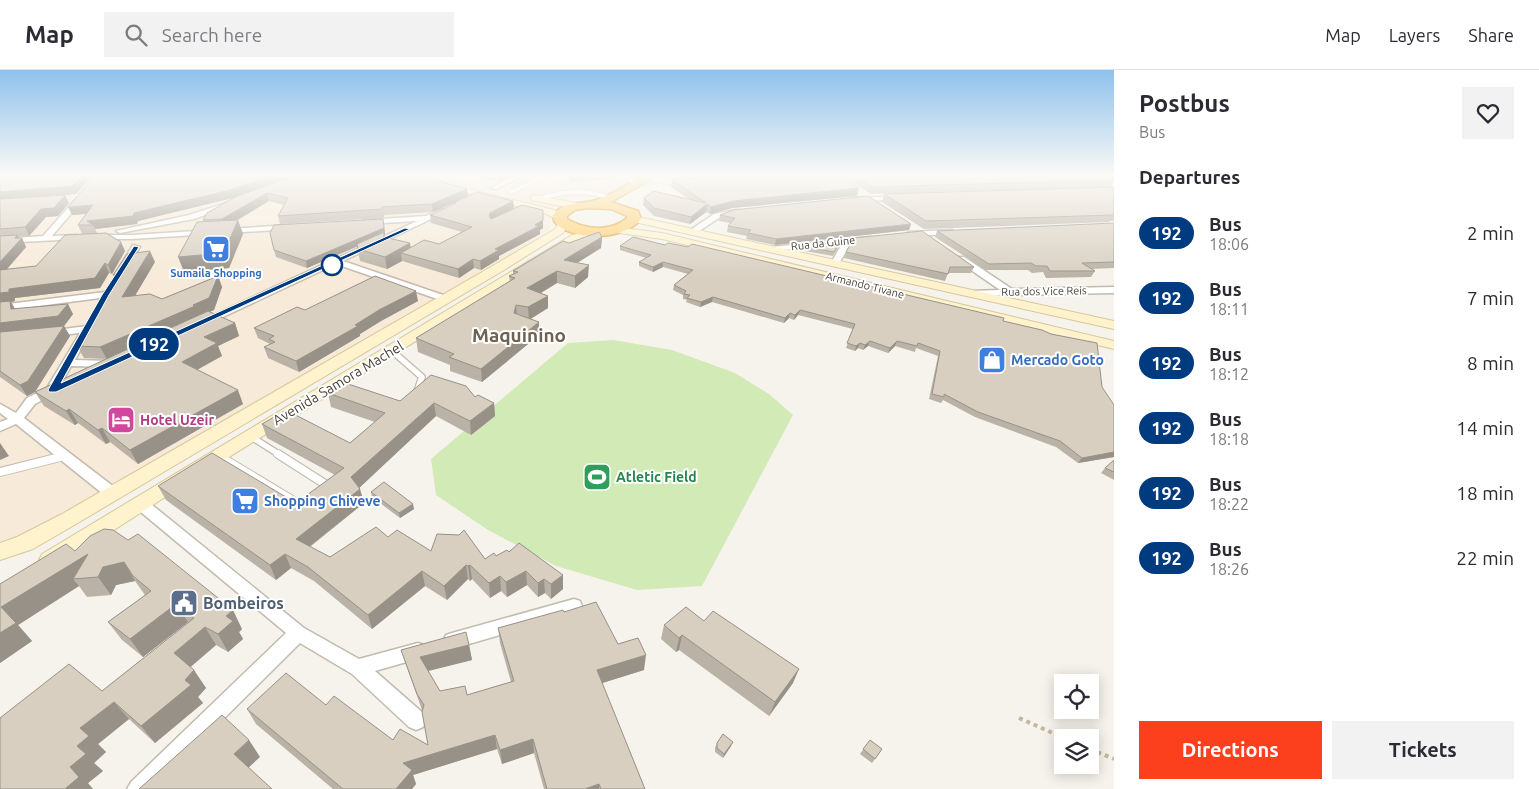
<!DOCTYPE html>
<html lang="en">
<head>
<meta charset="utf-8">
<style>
  :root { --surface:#fff; --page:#f2f2f3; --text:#2b2b33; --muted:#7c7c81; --line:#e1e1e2; --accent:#fc3f1d }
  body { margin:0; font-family:Ubuntu,sans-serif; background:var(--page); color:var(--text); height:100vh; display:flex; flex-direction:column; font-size:19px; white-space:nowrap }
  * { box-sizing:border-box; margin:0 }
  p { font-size:16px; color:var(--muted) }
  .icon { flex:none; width:28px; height:28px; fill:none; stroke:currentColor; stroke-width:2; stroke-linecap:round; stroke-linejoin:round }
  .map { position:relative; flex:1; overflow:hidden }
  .panel { display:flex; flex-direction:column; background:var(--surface); width:425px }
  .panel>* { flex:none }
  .badge { padding:0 10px; border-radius:16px; font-size:18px; line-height:32px }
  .fabs { position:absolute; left:1054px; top:604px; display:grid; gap:10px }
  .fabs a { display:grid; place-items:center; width:45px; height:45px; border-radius:0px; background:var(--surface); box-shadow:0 2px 12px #0003; font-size:25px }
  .map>.badge { position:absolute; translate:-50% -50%; box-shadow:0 0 0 2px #fff }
  h2 { padding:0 25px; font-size:19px; line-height:45px }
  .round { display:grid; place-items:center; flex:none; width:52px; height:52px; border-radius:0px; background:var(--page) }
  .head { display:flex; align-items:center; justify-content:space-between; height:85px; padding:0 25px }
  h1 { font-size:24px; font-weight:700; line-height:38px }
  .button { display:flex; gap:10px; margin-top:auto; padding:10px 25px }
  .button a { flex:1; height:58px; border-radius:0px; background:var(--accent); color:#fff; font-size:20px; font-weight:700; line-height:58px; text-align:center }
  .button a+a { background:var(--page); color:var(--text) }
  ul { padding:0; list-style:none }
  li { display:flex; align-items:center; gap:15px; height:65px; padding:0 25px }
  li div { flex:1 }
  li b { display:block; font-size:19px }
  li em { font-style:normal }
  li .badge { min-width:55px; font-weight:700; text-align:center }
  header { display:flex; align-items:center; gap:30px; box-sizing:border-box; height:70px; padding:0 25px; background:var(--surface); border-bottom:1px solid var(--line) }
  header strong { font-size:24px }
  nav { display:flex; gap:28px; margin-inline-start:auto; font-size:18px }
  .search { width:350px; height:45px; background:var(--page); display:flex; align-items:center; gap:12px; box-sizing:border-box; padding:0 18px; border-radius:0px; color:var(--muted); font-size:19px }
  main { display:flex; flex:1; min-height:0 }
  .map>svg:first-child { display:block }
</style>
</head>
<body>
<header>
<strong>Map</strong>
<div class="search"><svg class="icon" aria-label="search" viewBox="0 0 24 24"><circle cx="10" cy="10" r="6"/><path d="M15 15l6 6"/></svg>Search here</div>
<nav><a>Map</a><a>Layers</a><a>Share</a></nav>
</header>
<main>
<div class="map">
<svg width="1114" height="719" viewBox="0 0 1114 719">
  <rect width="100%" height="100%" fill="#f6f3ec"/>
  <path fill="#f7ead8" d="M0,106h646l-30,18 -21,4 -24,-1 -21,16 1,15 -50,33 -488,281 -13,4z"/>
  <path fill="#d2eab5" d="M613,270l59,10 63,23 34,21 24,21 -91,171 -65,4 -81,-24 -68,-36 -52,-35 -5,-36 137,-116z"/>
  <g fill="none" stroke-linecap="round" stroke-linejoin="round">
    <defs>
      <path id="lane-far2" d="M627,106l3,4 10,3
        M511,122l35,-16
        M539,129c24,-9 48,-9 72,-1"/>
      <path id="lane-far1" d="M391,280l31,27 -5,14
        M250,366l30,19"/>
      <path id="lane" d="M278,384l47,30v6
        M219,386l78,47h6
        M0,402l64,-16"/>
      <path id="street" d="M96,106h7l-51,60 25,-1 4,2 -1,2 -80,4v-4l43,-3z
        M513,106h9l-26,13 -5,-1z
        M1091,106h9l14,7v4z
        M902,126l1,1 -3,2 -45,3 -3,-2 3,-2z
        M229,132l4,2 -2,1 -37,14 -74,14 -4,-2 73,-16z
        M441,139l7,2 -105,50 106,36v4h-6l-107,-37 -128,60h-8l-1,-2 218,-101 -50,3 -4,-2 1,-2 62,-4z
        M736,140h3v4l-20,4 -23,15 -7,-2 25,-17z
        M290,155h3v4l-161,10h-35l-4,-2 4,-2h35z
        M952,160l4,2 -1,2 -46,2 -4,-2 4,-2z
        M869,167h3v4l-21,2 -13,22 -3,1 -4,-3 11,-19 -70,7 -4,-2 4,-2z
        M133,175l7,2 -13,21h-6l-1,-2z
        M958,187h6l48,32 102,-2v6l-140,3 -5,-3 2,-2 29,-1 -42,-29z
        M105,222l5,3 -2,2 -108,14v-6z
        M87,256l5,3 -17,31 36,1 5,3 -5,3 -40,-1 -14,26 -22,12 -11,14 94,72 2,4 -2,4h-10l-92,-74 -16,7v-9l8,-3 -8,-6v-9l16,9 11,-15 20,-10 33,-55 -28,3 -5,-3 1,-2z
        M141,429l5,1 158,128 55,31 59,-16 6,2 3,6 -3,6 -49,14 48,42 3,7 -3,7 -7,3 -7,-3 -57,-53 -52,-31 -147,146h-26l4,-7 155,-149 -150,-125 -2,-4 2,-4z
        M574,529l6,2 2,5 -2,5 -6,2 -122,36 -6,-2 -3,-6 3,-6 6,-2z"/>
      <path id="secondary" d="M398,106h17l139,34 10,6v4l5,3 -6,10 -59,37 -428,254 -43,25 -33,11v-17l17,-6 45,-23 434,-250 59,-35 5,-8 -14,-7 -21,-6z
        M646,106l28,3 22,-1 5,3c-11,8 -42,2 -55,-1z
        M534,125l42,8 5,3 -5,3 -45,-9v-4z
        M634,146l480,105v8l-484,-108 -1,-2 1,-2z
        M616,157l46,6 452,108v8l-452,-110 -50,-7 -1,-2 1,-2z
        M603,158l5,3 -1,2 -27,6 -404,251 -118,76 -8,3 -8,-3 -3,-6 3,-6 530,-319z"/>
      <path id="highway" d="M642,106h15l-46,26 27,9 3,8c-16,21 -70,24 -87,2l-1,-6c12,-15 28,-10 43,-15 16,-5 32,-16 46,-24zM587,138l24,1 16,7v2c-16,14 -42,12 -60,1v-3l8,-6z"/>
    </defs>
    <use href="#lane-far2" stroke="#c2bbae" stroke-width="5"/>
    <use href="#lane-far1" stroke="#c2bbae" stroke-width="8"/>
    <use href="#lane" stroke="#c2bbae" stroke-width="10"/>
    <use href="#street" stroke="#c2bbae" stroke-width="3"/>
    <use href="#secondary" stroke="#d6c79b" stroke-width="2"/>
    <use href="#highway" stroke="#e0a43c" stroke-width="3"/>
    <path stroke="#c4b79f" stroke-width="4" stroke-dasharray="4 4" stroke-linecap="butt" d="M1019,648l45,20
      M1090,679l24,10"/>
    <use href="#lane-far2" stroke="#fff" stroke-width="4"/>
    <use href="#lane-far1" stroke="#fff" stroke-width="5.5"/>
    <use href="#lane" stroke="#fff" stroke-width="8"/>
    <use href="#street" fill="#fff" fill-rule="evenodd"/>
    <use href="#secondary" fill="#fff3cd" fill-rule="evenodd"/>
    <use href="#highway" fill="#ffcf6e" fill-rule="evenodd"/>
  </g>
  <path fill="#bab2a6" d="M0,106h93l-17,18 -21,2 10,-1 4,8 -11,13 -12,1 -17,19h-11l1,2h3l4,9 -19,22 29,-3 57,-32h-11l-4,-9 8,-11 -14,1 23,-39 372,13 1,8 45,4 1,8 29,9v10l-3,2v4l-41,22v3l-18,11 -7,-2 -15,10 -57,-17 -15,8 -27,-8 -3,-15 -50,22 -31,-11 -2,-7 111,-18v2l-1,1v2l27,10 28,-3 23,-12 -31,-9 -1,-8 23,-10v-2l-20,9 -49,3v3l-104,6 -2,-8 6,-11 -15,-4 -31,19 5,14 -14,34 -45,4 20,-50 -1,-2 31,-23 -96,24 -1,3 -42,5 2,4 28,18 -13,23 -3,-1 -9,15 -85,10v3l-4,1 4,7 58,5 -9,12 6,10 -35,56 -8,4 -27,-19z
    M476,106h33l-10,6z
    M567,106h51l-5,3 -42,3z
    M844,106h270v5l-4,6 -239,7z
    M672,110l185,16 -125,12 -22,6 -4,-2 -16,12 -36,-8 -11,-11 1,-7 45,1 -18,-12z
    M1114,117v34h-4l-1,1 -185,7 -42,-27 2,-8z
    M720,145l191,9 -2,6 -134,15 -29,-6 1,-3 -20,-4 1,-6 2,-3 -11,-2z
    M1114,153v45l-22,1 3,2 -4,6 -45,1 -3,-6 -11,1 -4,-3h-42l-51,-33 2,-6z
    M602,167l-1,11 -24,15 11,14 -13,11 -18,-5 -17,10 8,3v12l-18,11 9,3v13l-57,47 -32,-11v-6l-32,-13 -2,-14 94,-56 -1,-6 4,-2v-3l56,-28z
    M665,175l338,76 99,66 12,70 -36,6 -22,-16 -81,-30 -32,-17 -2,3 -12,-4 9,-43 -22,-8 -1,4 -20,-6 -7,7 -20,-7 -5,4 -5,-2 -3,3 -9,-3 7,-19 -55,-14 -4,5 -5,-2 -5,5 -72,-21 -12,5 -14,-5 1,-2 -4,-1v-4l-10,-5 1,-5 14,-11 -25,-7 -10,5 -14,-6v-4l7,-4 -26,-8v-4z
    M800,176h39l-6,10 -34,-6z
    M846,182l128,15 -3,6h-23l-3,8 -101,-23z
    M155,192l-20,34 27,3 56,-23 4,11 -8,23 -5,2 26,11 4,13 -21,10 4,10 -25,13 46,35 -105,60 -28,-22 -4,2 -28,-21 -3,2 -31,-19 -9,-14 71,-33 -22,-1 -7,-12 37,-69 -1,-2z
    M418,231l-37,20 -21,13v2l-61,36 -31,-14 -4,-11 6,-3 -12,-6 -4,-10 51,-18z
    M328,323l72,8 75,-4 19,6 1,13 -24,19 -35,-19 -77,71 5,16 -54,44 20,10 58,-20 43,14 54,8 24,-7 54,23v14l-12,10 -6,-6 -7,4 -11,-12 -20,12 -6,-6 -11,7 -18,-19 -2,2 -2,-2 -21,21 -22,-14 -53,43 -58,-48 -23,-13 -15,12 -110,-80 -8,-14 138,17 39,-28 -68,-37 -5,-14 88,19 25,-21 -44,-15z
    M1114,390v20l-13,-7 4,-5z
    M371,422l43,17 -14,9 -28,-21z
    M90,466l152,93 -3,3 4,7 -15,13 -12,-7 -26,22 16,21 -8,9 5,6 -48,40 -26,-24 -31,25 8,8 -12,11 9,8 -15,12 -88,6 102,-98 87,-69h-1l-45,35 -21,-17 -14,-18 37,-27 -10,-14 -19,4 -5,10 -24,2 -8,-11 -61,39 14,16 -32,22v-79l75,-33z
    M564,542l54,32 26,26 -42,13 43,106h-101l-10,-36 -32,11 -5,-15 -84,26 3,9 -4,5h-79l-77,-65 -9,-15 79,-4 67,35 35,5 -6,-35 -16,-45 -5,-15 68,-5 3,15 -44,11 12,20 27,4 44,-13 -11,-39 -2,-15z
    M664,555l129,58 -24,33 -90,-66 -3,2 -15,-13z
    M870,670l12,9 -10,14 -12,-9z
    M733,672l-2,4 -8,12 -8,-6v-4l2,-5z"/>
  <path fill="#979187" d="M82,106h11l-17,18 -76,6v-8z
    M271,106h24l-62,22 -95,23 -1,3 -42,5 -2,-4 -6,-4 47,-8z
    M498,106h11l-10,6z
    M613,106h5l-5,3z
    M859,118l-2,8 -125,12 -22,6 1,-7 22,-6z
    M467,119l1,8 -35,15 -1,-8z
    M267,123l2,8 -44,26 -3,-8z
    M65,125l4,8 -11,13 -12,1 -17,19 -4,-9 16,-18z
    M513,131l1,8 -23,12 -2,-5 1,-3z
    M707,134l-1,8 -16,12 1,-7z
    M93,135l3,8 -24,2 -4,-8z
    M543,140v18l-3,2v4l-41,22v3l-18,11 -1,-9 15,-12 40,-24z
    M383,149l2,13v2l-1,1 1,8 -1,-8 -77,33 -1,-7z
    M238,150l5,14 -14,34 -45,4 -6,-15z
    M911,154l-2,6 -134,15 1,-6z
    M17,165l3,5 2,-2 4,9 -26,30v-15z
    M602,167l-1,11 -37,23v-11z
    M121,172l4,9 -13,23 -4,-9z
    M410,173l2,12 -11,-2 1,8 -15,8 -2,-12z
    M150,181l5,11 -28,47 -5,-12z
    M473,189l1,9 -15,10 -1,-9z
    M663,192v5l-10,5v-5z
    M105,193l4,10 -9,15 -85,10v3l-4,1 5,9 -16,-7v-11l9,-4z
    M589,195l-1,12 -13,11v-12z
    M557,201v12l-29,18 -1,-13z
    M218,206l4,11 -8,23 -88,38 1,2 -20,9 -7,-12 93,-42z
    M416,221l2,10 -37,20 -21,13v2l-61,36 -3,-11 83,-51z
    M548,226v12l-19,12 -1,-13z
    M713,227l-1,5 -12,5 1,-5z
    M68,234l5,10 -9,12 -64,8v-11z
    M516,235l1,12 -3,-4z
    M800,240l-2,5 -4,5 1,-5z
    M790,243l-1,5 -5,5 1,-5z
    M539,252v13l-57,47 -1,-13z
    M235,253l4,13 -21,10 4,10 -34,19 -6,-13 22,-25z
    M64,256l6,10 -35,56 -8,4 -7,-11z
    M870,271l-2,5 -5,4 2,-5z
    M897,271l-2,5 -7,7 2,-5z
    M860,273l-2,5 -3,3 1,-5z
    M238,320l5,14 -105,60 -8,-14z
    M434,333l2,13 -81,76 -4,-15z
    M494,333l1,13 -24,19 -1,-14z
    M69,339l9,14 -3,2 -9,-14z
    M102,358l8,14 -4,2 -8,-14z
    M0,373l9,13 -9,4z
    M1114,382v5l-36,6 4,-5z
    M360,419l4,14 -63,50 -5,-14z
    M413,434l1,5 -14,9 -1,-5z
    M88,484l15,13 21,-5 11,19 -19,4 -5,10 -13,-18 -25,2 6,7 -61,39 14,16 -32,22v-30l1,-26z
    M285,484l6,14 -15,12 -6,-15z
    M466,495l2,14 -21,21 -3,-14z
    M470,495l2,14 -2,2 -2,-15z
    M422,501l3,15 -53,43 -4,-14z
    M526,501l1,14 -20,12 -1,-15z
    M563,505v14l-12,10v-15z
    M500,506l1,15 -11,7 -1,-15z
    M544,509l1,14 -7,4v-14z
    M176,534l12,18 -45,35 -13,-18z
    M233,540l9,19 -3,3 4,7 -15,13 -10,-18 8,-18z
    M205,557l11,18 -30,26 -12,-18z
    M682,565l-3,15 -3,2 3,-14z
    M469,575l3,15 -48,12 -4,-15z
    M646,585l-2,15 -48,15 1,-15z
    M799,599l-6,14 -24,33 6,-14z
    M194,600l12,18 -8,9 5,6 -48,40 -14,-17z
    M114,632l15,17 -31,25 8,8 -12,11 9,8 -15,12 5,6h-28l5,-22 7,-21 3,-18z
    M495,665l2,14 -84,26 3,9 -4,5h-16l7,-26z
    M533,669l1,14 -32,11 -2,-14z
    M249,670l11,17 -14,13 -12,-16z
    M733,672l-2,4 -8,12 1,-4z
    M599,714v5h-14z"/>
  <path fill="#d8cfc1" stroke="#979187" d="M12,106h70l-10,10 -72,6v-14z
    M95,106h176l-41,14 -96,23 -1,3 -46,5 6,4h-15l15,-20 -25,2z
    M294,106h125l48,13 -35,15 -50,3v2l-104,7 10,-18 -21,-5 -45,26 -19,1 4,-7 28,-16z
    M720,106h121l18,12 -126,13 -22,6 -4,-3 -16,13 -37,-9 -10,-10 9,-7 53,12 -34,-23z
    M856,106h250l8,4 -241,7z
    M1114,117v26h-1v2l-187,6 -42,-27z
    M477,122l36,9 -23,12 -1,3 2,3 31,-14 21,5v10l-8,5 4,1 -44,23 4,1 -19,11 -7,-2 -15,10 -57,-16 23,-13 15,4 33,-17 -42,-12 26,-12h-3z
    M65,125l-11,13 -13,1 -16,18 -25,2v-30z
    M868,126l43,28 -135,15 -28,-6 3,-3 -23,-4 7,-8 -15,-3 13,-5z
    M383,149l1,9 -78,33 -32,-11 -4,-17 4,-8z
    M238,150l-14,33 -46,4 19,-35z
    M1114,153v39l-32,1 13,8h-45l-3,-5h-11l-5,-3 -42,1 -52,-33z
    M922,161l52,36h-24l-2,7 -102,-22 8,-14z
    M384,162v5l26,6 -25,14 -27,-8 -1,-5z
    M599,162l3,5 -38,23 25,5 -14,11 -18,-5 -30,17 21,8 -20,11 -12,-2 -2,8 25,9 -58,47 -32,-12 5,-3 -38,-16 99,-60 -6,-2 9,-4 -5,-1 50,-30 6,2z
    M106,163l15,9 -13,23 -3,-2 -10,15 -86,11v3l-9,1v-23l36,-4 29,-31z
    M17,165l-2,3h7l-22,24v-26z
    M633,167l32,8 3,-2 20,4 4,-3 312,74 -1,3 39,9 9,4 46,9 5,44 12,18v47l-32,6 -22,-17 -82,-29 -34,-18v3l-12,-3 8,-43 -22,-8 -1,3 -20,-5 -7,7 -20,-7 -5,4 -5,-2 -4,3 -9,-3 8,-19 -55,-14 -5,5 -5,-2 -5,5 -72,-21 -12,5 -14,-4 3,-3 -6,-1 2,-3 -12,-6 19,-15 -30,-8 -10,5 -14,-5 12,-7 -31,-9z
    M840,172l-6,10 -34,-6z
    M150,181l-28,46 28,-3 12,5 56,-23 -9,22 -16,7 2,1 -95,41 -23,-1 24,-49 15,-23 -3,1 14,-21z
    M375,206l41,15 -37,19 -24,15 3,1 -62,35 -32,-14 11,-5 -6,-3 5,-3 -20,-8 43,-21 8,3z
    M10,231l1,8 57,-5 -10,12 -58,7v-21z
    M208,241l27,12 -31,14 13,6 -35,19 56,28 -108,60 -28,-22 -4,2 -29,-21 -3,2 -31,-19 95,-44h-4z
    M64,256l-36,55 -8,4 -20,-14v-39z
    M431,305l35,11 9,11 3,-2 16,8 -24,18 -36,-18 -83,74 9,12 -64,50 34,18 46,-30 12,10 9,-7 34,21 6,-17 22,1 5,-5 21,29 9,-6 2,3 11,-6 2,2 10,-9 44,32 -12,9 -7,-5 -6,4 -12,-12 -20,11 -6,-6 -11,7 -19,-18 -2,1 -2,-1 -22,21 -22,-15 -54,44 -60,-48 -23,-13 -15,11 -112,-79 54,-33 84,50 48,-35 -82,-44 24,-14 64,33 35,-30 -57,-20 14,-11 58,19z
    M1114,390v12l-9,-4z
    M384,412l29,22 -14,9 -28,-21z
    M104,459l9,1 15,10 10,-6 95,76 -7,6 7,5 -15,13 -13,-7 -31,26 20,17 -9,10 6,5 -50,41 -27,-24 -34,26 9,8 -12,10 9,8 -16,13 9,10 -14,12h-65v-71l69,-54 33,27 92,-73 -18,-14 -46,35 -22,-17 43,-31 -18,-15 -9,-14 -21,5 -5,10 -25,2 15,-25 -87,53 15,16 -16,10v-49l66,-40 9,7 15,-15z
    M596,532l22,42 20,-6 8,17 -49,15 48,119h-44l-2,-5 -14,5h-38l-14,-50 -33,11 -5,-15 -92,28 9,7 -16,19h-53l-96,-80 39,-36 40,32 8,-9 59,44 7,-11 28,16 -6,-33 2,-7 -7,-11 -16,-44 65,-18 3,13 -49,12 20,34 25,-5 2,9 47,-14 -16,-53 65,-18 1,2z
    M686,537l18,14 9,-10 86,58 -24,33 -93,-67 -3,3 -15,-13z
    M222,645l27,25 -15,14 38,35h-133z
    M723,664l10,8 -9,12 -7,-6v-5z
    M870,670l12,9 -7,10 -12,-10z"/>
  <linearGradient id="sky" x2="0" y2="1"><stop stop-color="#8fc1ec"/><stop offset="0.51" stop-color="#fbfaf6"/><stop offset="1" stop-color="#fbfaf6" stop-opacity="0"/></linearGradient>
  <rect width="1114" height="207" fill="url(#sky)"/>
  <path fill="#003b80" stroke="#fff" d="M405,158l5,1 -354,163h-7l-1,-2 54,-95 32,-49 5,1 -30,48 -48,88z"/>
  <defs>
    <symbol id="supermarket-square" viewBox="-11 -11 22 22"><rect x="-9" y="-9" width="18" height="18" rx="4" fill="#3f7fe0" stroke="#fff"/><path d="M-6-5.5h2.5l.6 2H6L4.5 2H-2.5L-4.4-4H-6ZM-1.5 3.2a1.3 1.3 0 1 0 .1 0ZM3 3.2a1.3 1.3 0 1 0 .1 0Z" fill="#fff"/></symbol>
    <symbol id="shop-square" viewBox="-11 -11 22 22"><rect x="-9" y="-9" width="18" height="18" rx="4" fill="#3f7fe0" stroke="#fff"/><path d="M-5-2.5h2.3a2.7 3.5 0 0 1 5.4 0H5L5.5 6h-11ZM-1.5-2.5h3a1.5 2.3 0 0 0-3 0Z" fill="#fff"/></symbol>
    <symbol id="hotel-square" viewBox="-11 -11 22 22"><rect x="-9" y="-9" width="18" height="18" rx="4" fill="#d1479c" stroke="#fff"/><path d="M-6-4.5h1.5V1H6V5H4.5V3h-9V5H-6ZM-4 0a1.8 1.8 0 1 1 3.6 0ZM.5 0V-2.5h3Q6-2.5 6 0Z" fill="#fff"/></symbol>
    <symbol id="stadium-square" viewBox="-11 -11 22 22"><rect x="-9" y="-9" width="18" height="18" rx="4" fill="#2e9e5b" stroke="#fff"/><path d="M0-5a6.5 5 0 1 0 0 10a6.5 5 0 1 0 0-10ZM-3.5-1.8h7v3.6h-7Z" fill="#fff"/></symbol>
    <symbol id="civic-square" viewBox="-11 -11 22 22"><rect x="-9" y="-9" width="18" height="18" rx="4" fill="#5c6f8a" stroke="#fff"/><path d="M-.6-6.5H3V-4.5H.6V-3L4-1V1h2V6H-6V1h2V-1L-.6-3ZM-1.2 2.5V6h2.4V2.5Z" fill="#fff"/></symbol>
  </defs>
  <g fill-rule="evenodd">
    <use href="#supermarket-square" x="200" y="163" width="32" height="32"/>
    <use href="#shop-square" x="976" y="274" width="32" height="32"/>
    <use href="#hotel-square" x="105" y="334" width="32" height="32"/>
    <use href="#stadium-square" x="581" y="391" width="32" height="32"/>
    <use href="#supermarket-square" x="229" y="415" width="32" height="32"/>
    <use href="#civic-square" x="168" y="517" width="32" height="32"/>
  </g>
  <circle fill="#fff" stroke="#003b80" stroke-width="2.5" cx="332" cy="195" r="10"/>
  <g text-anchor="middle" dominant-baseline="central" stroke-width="4" stroke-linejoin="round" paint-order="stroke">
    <g font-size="11" fill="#4b4439" stroke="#fff">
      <text transform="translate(823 173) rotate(-6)">Rua da Guine</text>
      <text transform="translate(865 215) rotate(14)">Armando Tivane</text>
      <text transform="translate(1044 221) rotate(-1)">Rua dos Vice Reis</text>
    </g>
    <g font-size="11" font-weight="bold" fill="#366cbe" stroke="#fff">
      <text x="216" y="203">Sumaila Shopping</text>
    </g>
    <g font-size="14" font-weight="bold" fill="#366cbe" stroke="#fff" text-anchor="start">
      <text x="1011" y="290">Mercado Goto</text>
      <text x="264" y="431">Shopping Chiveve</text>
    </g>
    <g font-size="14" fill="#4b4439" stroke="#fff">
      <text transform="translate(338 313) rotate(-31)">Avenida Samora Machel</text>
    </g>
    <g font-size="14" font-weight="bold" fill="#b23c85" stroke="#fff" text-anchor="start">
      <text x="140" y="350">Hotel Uzeir</text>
    </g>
    <g font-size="14" font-weight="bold" fill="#27864d" stroke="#fff" text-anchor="start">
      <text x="616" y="407">Atletic Field</text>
    </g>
    <g font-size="16" font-weight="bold" fill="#4e5e75" stroke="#fff" text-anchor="start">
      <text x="203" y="533">Bombeiros</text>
    </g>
    <g font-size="19" font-weight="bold" fill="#6e6250" stroke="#fff">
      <text x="519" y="265">Maquinino</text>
    </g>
  </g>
</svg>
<div class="fabs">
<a><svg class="icon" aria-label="locate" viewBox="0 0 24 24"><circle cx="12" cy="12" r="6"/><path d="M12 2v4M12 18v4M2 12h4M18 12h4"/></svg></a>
<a><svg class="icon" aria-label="layers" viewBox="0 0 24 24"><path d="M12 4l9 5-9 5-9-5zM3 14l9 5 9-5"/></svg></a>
</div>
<b class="badge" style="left:154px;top:274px;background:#003b80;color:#fff">192</b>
</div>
<section class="panel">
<div class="head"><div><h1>Postbus</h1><p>Bus</p></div><a class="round"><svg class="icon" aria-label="heart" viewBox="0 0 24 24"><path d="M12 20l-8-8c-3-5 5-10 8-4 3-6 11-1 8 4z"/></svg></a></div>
<h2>Departures</h2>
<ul>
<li><span class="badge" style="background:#003b80;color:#fff">192</span><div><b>Bus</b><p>18:06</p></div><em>2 min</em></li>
<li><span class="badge" style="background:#003b80;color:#fff">192</span><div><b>Bus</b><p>18:11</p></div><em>7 min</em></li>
<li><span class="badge" style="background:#003b80;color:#fff">192</span><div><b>Bus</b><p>18:12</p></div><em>8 min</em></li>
<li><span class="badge" style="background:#003b80;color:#fff">192</span><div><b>Bus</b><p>18:18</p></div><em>14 min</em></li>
<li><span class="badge" style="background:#003b80;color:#fff">192</span><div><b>Bus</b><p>18:22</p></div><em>18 min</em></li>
<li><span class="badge" style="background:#003b80;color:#fff">192</span><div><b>Bus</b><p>18:26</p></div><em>22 min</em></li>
</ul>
<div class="button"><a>Directions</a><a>Tickets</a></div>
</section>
</main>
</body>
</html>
